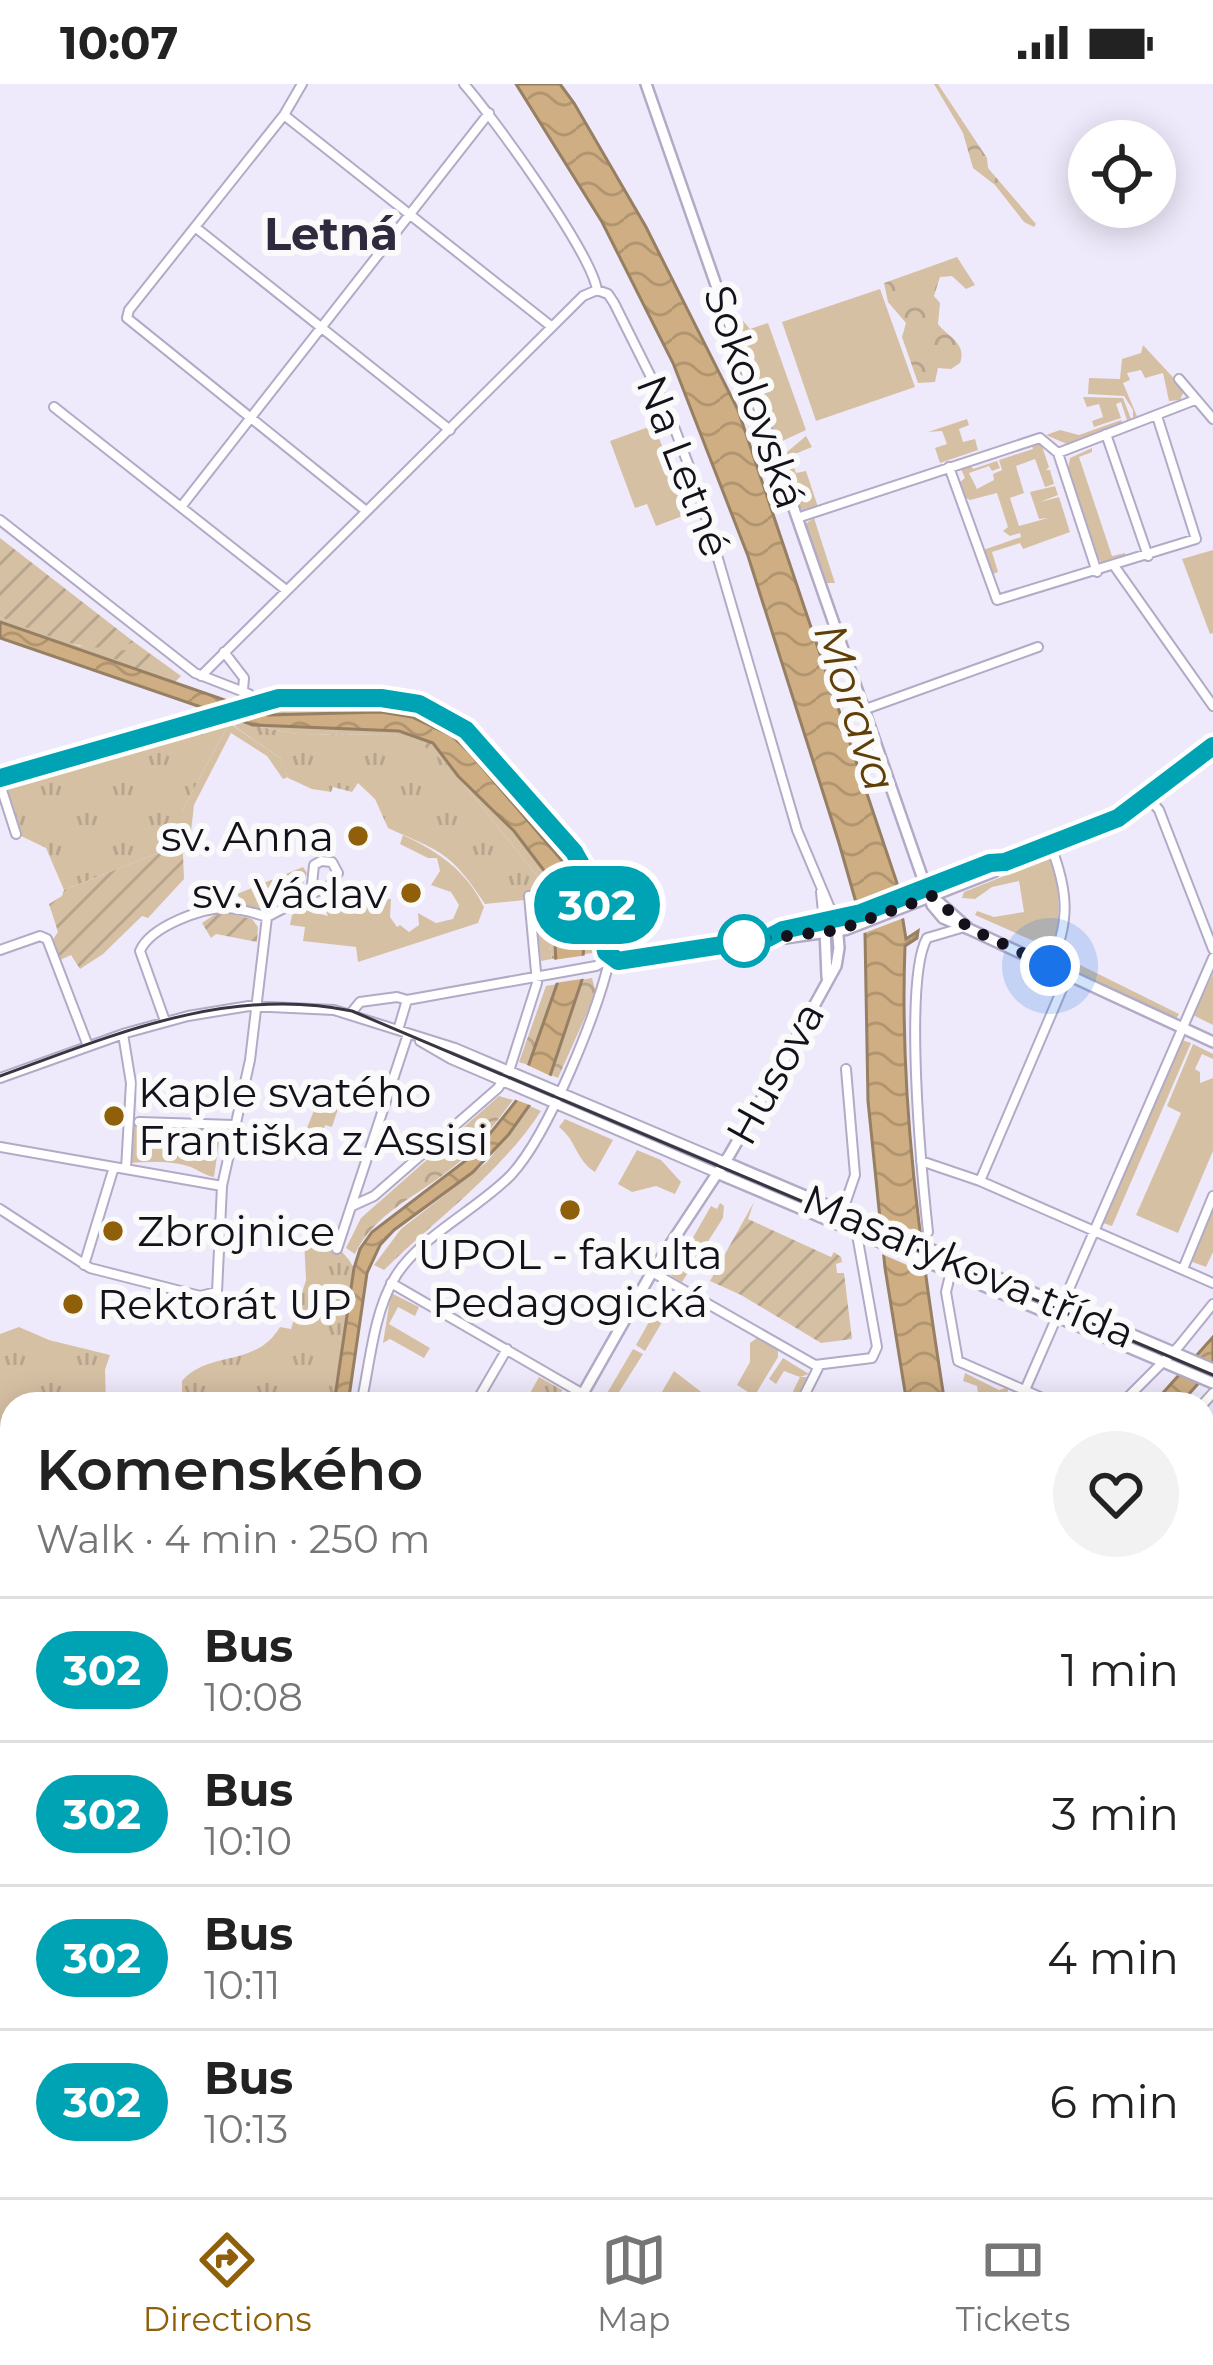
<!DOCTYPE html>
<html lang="en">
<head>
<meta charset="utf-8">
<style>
  :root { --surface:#fff; --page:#f2f2f2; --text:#222; --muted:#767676; --line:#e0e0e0; --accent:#8f6009 }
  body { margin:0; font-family:Montserrat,sans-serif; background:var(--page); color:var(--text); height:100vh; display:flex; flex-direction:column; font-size:45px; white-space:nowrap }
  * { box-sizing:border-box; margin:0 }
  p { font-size:39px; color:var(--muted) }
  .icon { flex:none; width:66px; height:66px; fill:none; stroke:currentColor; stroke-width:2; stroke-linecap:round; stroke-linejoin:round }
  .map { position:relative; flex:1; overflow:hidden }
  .sheet { position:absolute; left:0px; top:1308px; width:1215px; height:807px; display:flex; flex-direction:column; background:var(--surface); border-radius:36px 36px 0 0; box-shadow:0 6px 30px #0003 }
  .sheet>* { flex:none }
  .badge { padding:0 24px; border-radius:39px; font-size:42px; line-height:78px }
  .controls { position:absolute; left:1068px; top:36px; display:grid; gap:24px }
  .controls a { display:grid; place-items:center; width:108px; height:108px; border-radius:50%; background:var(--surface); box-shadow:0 6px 30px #0003; font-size:60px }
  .you { position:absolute; width:60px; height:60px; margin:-30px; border:9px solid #fff; border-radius:50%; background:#1a73e8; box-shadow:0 0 0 18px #1a73e833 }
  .map>.badge { position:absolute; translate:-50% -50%; box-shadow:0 0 0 6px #fff }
  .round { display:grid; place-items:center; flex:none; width:126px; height:126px; border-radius:63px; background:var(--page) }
  .head { display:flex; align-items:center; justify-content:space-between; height:204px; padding:0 36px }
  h1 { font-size:57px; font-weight:600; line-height:90px }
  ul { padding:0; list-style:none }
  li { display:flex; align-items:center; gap:36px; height:144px; padding:0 36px; border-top:3px solid var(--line) }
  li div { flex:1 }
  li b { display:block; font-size:45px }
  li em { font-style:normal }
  li .badge { min-width:132px; font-weight:700; text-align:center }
  .status { display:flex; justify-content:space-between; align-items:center; height:84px; padding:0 60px; background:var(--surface); direction:ltr }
  .status svg { height:33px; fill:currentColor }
  .dock { display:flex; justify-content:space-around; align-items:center; height:168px; border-top:3px solid var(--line); background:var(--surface); font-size:33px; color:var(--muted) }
  .dock a { display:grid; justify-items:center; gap:6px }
  .dock .on { color:var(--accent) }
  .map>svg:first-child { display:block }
</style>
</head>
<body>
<div class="status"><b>10:07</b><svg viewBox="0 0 49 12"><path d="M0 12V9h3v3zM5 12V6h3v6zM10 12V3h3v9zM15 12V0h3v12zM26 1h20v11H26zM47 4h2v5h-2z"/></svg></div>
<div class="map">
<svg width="1213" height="2113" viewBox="0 0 1213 2113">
  <defs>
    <pattern id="forest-crowns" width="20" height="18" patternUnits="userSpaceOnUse" patternTransform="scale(3)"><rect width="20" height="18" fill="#d6c0a4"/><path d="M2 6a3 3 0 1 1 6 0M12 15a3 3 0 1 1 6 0" fill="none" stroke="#b7a48d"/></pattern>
    <pattern id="park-tufts" width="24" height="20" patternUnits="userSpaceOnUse" patternTransform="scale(3)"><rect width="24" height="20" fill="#d6c0a4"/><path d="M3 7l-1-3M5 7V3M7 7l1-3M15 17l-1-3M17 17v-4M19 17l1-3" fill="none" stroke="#b7a48d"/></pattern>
    <pattern id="garden-furrows" width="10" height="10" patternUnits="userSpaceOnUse" patternTransform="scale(3)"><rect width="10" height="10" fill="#d6c0a4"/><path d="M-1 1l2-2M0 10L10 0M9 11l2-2" fill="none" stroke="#b7a48d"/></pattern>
    <pattern id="water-waves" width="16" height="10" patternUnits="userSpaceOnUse" patternTransform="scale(3)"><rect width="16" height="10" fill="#ceae82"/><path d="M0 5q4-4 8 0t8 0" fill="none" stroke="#b09570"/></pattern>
  </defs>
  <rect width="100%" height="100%" fill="#efeafb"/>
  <path fill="#d6c0a4" d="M880,205l35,98 -99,34 -34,-99z
    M732,224l18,21 18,-6 38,107 -30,14 -48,-133z
    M1143,261l38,41 3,5 -4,9 -11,1 -6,-28 -18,5 -4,-8 -14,3 3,7 -7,3 14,33 -4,2v-8l-9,-14 -36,-2 1,-16 31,1 2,-20 19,-6z
    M1083,313l40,1 8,21 -4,1 -6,-18 -5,2 5,14 -27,9 -2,-6 11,-4 -4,-13 -12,3z
    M967,335l2,6 -10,4 4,13 12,-3 3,11 -38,13 -5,-15 12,-4 -5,-13 -14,1z
    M1121,336l2,4 -54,21 -23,-10 14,-5 19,5z
    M654,341l34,89 -32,12 -9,-22 -12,4 -25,-67z
    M806,352l6,11 -22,9 6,17 10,-2 12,36 -14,4 -8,-7 -15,-47z
    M1031,359h10l8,24 -3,3h4l4,14 -9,3 -10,-28 -19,7 8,27 -14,5 9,28 29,-8 -9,1 -9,-27 25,-6 3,9 -18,7 19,-5 11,35 -47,17 -3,-6 -28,9 6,20 -7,3 -8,-25 38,-13 -1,-4 -10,3 -7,-5 5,-4 -11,-34 -27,7 -7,-4 -5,-12 7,-6 -5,-11 10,-3 3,5 24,-8 3,7 -8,3 -3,-5 -20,7 8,16 17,-9 -1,-6 9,-4 -3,-10 34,-11z
    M1092,364v4l-13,5 33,99 13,-3 1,4 -24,7 -8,-13 -26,-81 2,-12z
    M814,434l21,65h-8l-6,-6 -17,-52z
    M1213,466v83l-3,1 -28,-75z
    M0,533l79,29 55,-4 47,34 -7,7 -174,-61z
    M229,639l51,35 8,19 -5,2 -16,-23 -36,-23 -37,72 -3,27 -9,-1v-20z
    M485,655c51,58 111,105 125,185l-3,1 -17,-62z
    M403,751c38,18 63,36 81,72l-6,16 -120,39 -2,-15 -53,-6 2,-14 -15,-2 2,-10 9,-6 27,7 -2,-5 -18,-5 37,-17v-8l7,6 16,3v5l4,-3 4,7h15l-1,18 7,10 3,-2 9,7 10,-7 -1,-12 18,10 17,-4 6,-14 -8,-13 -20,-7 9,-14 -3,-13h-9l-28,-14z
    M1049,774c13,32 11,60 5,92l-79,-35 2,-4 17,6 30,-5 -5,-31 -27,6 -17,12 -13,-1 2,-6z
    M303,783l4,6 -5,14 -22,17 -6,-24 -8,11 -4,20 -15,-3 -10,-14z
    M1064,873l115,57 -3,5 -117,-54 -3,-7z
    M1213,890v51l-20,-10z
    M1182,956l9,3 -79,183 -9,-3z
    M1193,960l20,10v5l-11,-5 -7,15 5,3v11l13,-5v73l-35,82 -42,-18 45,-102 -14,-7z
    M322,1007l20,6 -10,30 -7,-2 -4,16 -17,-6z
    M565,1035l48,21 -18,32c-20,-13 -18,-31 -36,-45z
    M637,1066l24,10 20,22 -6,12 -19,-8 -24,6 -14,-8z
    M720,1119l4,3 -1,12 -41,64 -11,-6 40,-70 6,3z
    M1213,1122v46l-7,15 -16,-6z
    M659,1205l16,11 -30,51 -9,-6 22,-39 -6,-4z
    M391,1209l28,14 -4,9 -17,-9 -9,17 41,24 -6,10 -34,-19 -7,4z
    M757,1254l21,12v7l-26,43 -1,-6 -14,-9 13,-23v-19z
    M633,1265l10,5 -29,46 -8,-5z
    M783,1274l26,16 -9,3h10l-15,27h-8l13,-27 -16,-6 -8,13 -7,-5z
    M674,1287l35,27 -4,6h-50z
    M965,1289l34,17 10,-3 -2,7 24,10h-25l-2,-6 -25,2 -2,-14 -14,-5z
    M12,1609v68l-12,-11v-52z
    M1213,1688v70l-10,-26v-40z
    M12,1754v318l-12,4v-319z"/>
  <path fill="url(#forest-crowns)" d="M934,0h4l49,74 1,10 48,56 -2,3 -10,-5 -29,-37 -22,-17 -10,-35z
    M957,173l18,28 -9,4 -14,-13 -12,1 -6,19 6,7 -2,21c10,13 29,19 22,39l-9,6 -13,-1 -3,14 -17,1 -16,-46 4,-14 -18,-21 -4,-19z
    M393,618l29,7 32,18 110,120 22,32 13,73 -47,7 -10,-77 -92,-115 -55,-32 -98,-1 -57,-11 3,-6 39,-12z
    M592,894l4,15 -38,85 -39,-16 27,-76z
    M499,1012l14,4c-20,26 -38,51 -65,71 -34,27 -74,43 -93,83l-9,-6 15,-30z
    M530,1022l11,5c-41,63 -104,107 -157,159l-10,-5 27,-36 86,-67z"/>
  <path fill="url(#park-tufts)" d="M229,639l-47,88v20l-24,22 -94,37 -18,-42 -27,-13 -14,-46z
    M240,639l57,11 98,1 32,13 23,19 92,115 10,77 -11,2 -7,-62 -49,5c-34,-51 -41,-51 -97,-76l-13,-29 -17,-16 -6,9 -19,-5 -2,5 -19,-3 -24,-11 -8,-20 -46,-32z
    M134,1042l87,2 -7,49c-7,-1 -13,-5 -19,-8 -19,-9 -44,-7 -64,-6z
    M304,1155c24,2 39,8 50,29l-20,136h-145l-7,-9v-14c27,-31 74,-13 98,-54l11,2 15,-49z
    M19,1243l30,13 61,15 -5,15 1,34h-94v59l-12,-4v-125z
    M539,1293l23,13 -8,14h-30z"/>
  <path fill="url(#garden-furrows)" d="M0,454l134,104c-42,18 -94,-10 -134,-25z
    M143,565l22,16c-15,14 -38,-2 -55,-8l1,-6z
    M182,747l2,48 -36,39 -6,-2 -39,38 -23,15 -9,-14 -11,5 -8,-19 6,-9 -9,-28 13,-8 2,-6 94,-37z
    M220,827l32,8 6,8 -1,15 -41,-8 -5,4 -9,-15z
    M754,1118l-6,17 83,38 3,-5 7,5 1,5 -6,2 1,9h7l8,66 -31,4 -80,-48 -31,-14z
    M0,1389l12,4v57l-12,2z"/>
  <path fill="url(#water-waves)" stroke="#967f63" stroke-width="3" d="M516,0h44l14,19 72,124 92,183 159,473 9,56 12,-8 -1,7 -12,8c-6,155 16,306 40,458h-38l-22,-136 -17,-167 -3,-167 -26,-91 -91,-287 -75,-193 -71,-141z
    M0,538l268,93 113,-3 31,5 40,19 17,16 102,119 14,47 -3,62 -32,96 -41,58 -36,38 -79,58 -14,15 -13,28 -19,131h-14l20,-136 6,-19 12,-17 101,-77 43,-54 41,-117 -5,-103 -38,-50 -56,-55 -25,-33 -34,-12 -146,-6 -253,-87z
    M1213,1253v30l-33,37h-27z"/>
  <path fill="#efeafb" d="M903,802l6,30 -50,19 -8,-30z
    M588,871v23l-33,5 -2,-23z
    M523,979l32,15 -20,29 -24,-9z
    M873,1130l52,21 5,40 -53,-23z"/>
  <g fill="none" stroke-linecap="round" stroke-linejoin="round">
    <defs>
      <path id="minor" d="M302,0l-18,31 -155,195 -2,8 238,192
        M464,0c29,33 127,168 133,206l11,4 6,9 54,108 30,79 99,340 38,90
        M284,31l268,212
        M195,143l255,203
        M1179,295l34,40
        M54,323l232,183
        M1106,350l42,122
        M1058,369l137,-53
        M949,383l48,133 199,-61 -39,-123
        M181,423l308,-394
        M797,434l243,-80 18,15 39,119
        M0,436l195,153 54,21 6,10
        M1115,483l98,139
        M224,568l20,26 -1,12
        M201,592l382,-380 14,-6
        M863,626l175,-63
        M0,700l16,50
        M1148,713l11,13 54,139
        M1050,760c18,46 21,77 0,122
        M821,808l3,30
        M0,866l40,-14 7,3 41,107
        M351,929l9,-11 37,-5 10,3 189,-34 13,-7
        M165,937l-25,-70c10,-24 62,-44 88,-43 13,1 27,5 39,9 21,-11 42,-22 63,-32l8,-12 -6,-11 -11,-1 -7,4 -3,29
        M398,946l9,-30
        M123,950l8,49 -5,86
        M420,957l31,18 266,114
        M846,985l9,106 -12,35 6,21
        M0,994l126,-45 62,-17 61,-10 85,4 121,38 270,114
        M139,1038l95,3
        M0,1063l222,39
        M921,1077l59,20 233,102
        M980,1097l88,-206
        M352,1122l22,-10 124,-108 11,-17 28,-88 -8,-87
        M0,1125l90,59 110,28 17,-4 5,-106 28,-126 17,-143
        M928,1148c-6,-56 -25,-251 -1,-294l34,-10
        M337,1165l71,-215
        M945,1173l6,14 -5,21 12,69 98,43
        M84,1181l30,-98
        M1183,1185l30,-73
        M652,1188l163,93 57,-7 5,-11 -21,-118 7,-10
        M391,1199l192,111
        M1025,1306l188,-432
        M361,1320c9,-40 12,-89 33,-125 23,-41 83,-69 117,-104 38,-41 86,-162 99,-217
        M475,1320l32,-55
        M800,1320l19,-38
        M1121,1320l58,-58 34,-42
        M1203,1320l10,-11
        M1203,1430l10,5
        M1203,1683l10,-4
        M1203,1938l10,-4"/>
      <path id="tertiary" d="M646,0l286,821 11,13 26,11
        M932,812l37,33 244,113
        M825,845l2,48
        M725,1078l488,207
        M717,1089l496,210
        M577,1320l75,-132 78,-118 62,-108 44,-80 3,-18 -2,-23
        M1203,1820l10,-4
        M1203,1845l10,-4
        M0,2088l12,-3
        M0,2103l12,-3
        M258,2103l12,10
        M272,2103l11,10
        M1158,2103l1,10"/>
      <path id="secondary" d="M0,693l279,-79h102l38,5 47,27 108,122 18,31 14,69 12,9 228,-32 148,-58 11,-9 117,-47 91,-69
        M771,852l90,-23 129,-50 14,-1"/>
    </defs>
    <use href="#minor" stroke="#b2aac6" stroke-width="12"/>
    <use href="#tertiary" stroke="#b2aac6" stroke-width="14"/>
    <use href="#secondary" stroke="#b2aac6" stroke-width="15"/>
    <use href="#minor" stroke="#fff" stroke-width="8"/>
    <use href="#tertiary" stroke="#fff" stroke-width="9"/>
    <use href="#secondary" stroke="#fff" stroke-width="10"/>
    <path stroke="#393641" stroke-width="3" d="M0,992c113,-41 229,-91 352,-65l861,364
      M1203,1835l10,-4
      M0,2098l12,-4"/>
  </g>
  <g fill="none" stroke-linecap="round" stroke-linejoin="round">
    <defs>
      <path id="line" d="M0,694l279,-80h102l38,6 47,26 108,122 18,32 14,68 12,9 150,-23 15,-8 78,-17 129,-50 15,-1 113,-44 95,-72"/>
    </defs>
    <use href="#line" stroke="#fff" stroke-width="27"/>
    <use href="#line" stroke="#00a3b4" stroke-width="18"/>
    <path stroke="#14111b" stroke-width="12" stroke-dasharray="0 21.6" d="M744,857l94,-11 94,-34 37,32 81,38"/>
  </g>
  <g fill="#8f6009" stroke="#fafafa" stroke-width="4.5">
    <circle cx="358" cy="752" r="12"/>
    <circle cx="411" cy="809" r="12"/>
    <circle cx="114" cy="1032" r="12"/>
    <circle cx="570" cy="1126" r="12"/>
    <circle cx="113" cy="1147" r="12"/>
    <circle cx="73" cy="1220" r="12"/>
  </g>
  <circle fill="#fff" stroke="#00a3b4" stroke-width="6" cx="744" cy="857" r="24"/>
  <g text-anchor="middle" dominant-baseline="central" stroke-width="12" stroke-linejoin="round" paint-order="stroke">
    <g font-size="42" fill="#14111b" stroke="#fafafa">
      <text transform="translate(755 313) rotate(71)">Sokolovská</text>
      <text transform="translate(684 382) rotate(69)">Na Letné</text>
      <text transform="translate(775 989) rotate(-61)">Husova</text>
      <text transform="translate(969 1182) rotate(23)">Masarykova třída</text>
    </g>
    <g font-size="42" fill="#14111b" stroke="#fafafa" text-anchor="start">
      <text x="334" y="752" text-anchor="end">sv. Anna</text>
      <text x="387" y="809" text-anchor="end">sv. Václav</text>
      <text x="138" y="1008">Kaple svatého<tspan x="138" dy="48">Františka z Assisi</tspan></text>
      <text x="137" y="1147">Zbrojnice</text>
      <text x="570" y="1170" text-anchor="middle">UPOL - fakulta<tspan x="570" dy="48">Pedagogická</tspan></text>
      <text x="97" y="1220">Rektorát UP</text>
    </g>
    <g font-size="45" font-weight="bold" fill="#312a3f" stroke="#fafafa">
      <text x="331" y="149">Letná</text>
    </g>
    <g font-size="45" font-style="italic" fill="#5f3f07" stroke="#fafafa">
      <text transform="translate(856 623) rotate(72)">Morava</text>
    </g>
  </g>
</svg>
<div class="controls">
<a><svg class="icon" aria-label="locate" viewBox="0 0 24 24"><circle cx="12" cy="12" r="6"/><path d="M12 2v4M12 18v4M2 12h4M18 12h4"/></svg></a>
</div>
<div class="you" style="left:1050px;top:882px"></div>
<b class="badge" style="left:597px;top:821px;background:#00a3b4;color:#fff">302</b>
<section class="sheet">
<div class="head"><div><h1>Komenského</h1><p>Walk · 4 min · 250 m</p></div><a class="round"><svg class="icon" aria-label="heart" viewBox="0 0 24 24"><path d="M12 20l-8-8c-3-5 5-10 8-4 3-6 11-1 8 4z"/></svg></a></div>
<ul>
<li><span class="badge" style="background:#00a3b4;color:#fff">302</span><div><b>Bus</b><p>10:08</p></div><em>1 min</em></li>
<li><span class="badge" style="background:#00a3b4;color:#fff">302</span><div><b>Bus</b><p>10:10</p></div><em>3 min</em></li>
<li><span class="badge" style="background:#00a3b4;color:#fff">302</span><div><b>Bus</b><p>10:11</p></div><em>4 min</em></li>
<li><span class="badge" style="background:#00a3b4;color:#fff">302</span><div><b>Bus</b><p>10:13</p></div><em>6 min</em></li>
</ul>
</section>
</div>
<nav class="dock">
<a class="on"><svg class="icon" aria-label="directions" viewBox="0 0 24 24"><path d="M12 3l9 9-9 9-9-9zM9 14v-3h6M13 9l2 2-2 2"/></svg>Directions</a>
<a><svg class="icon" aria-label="map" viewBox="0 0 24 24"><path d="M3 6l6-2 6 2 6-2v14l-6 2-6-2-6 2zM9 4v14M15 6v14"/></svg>Map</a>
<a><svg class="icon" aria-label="tickets" viewBox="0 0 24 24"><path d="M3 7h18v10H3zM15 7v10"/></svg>Tickets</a>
</nav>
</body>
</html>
